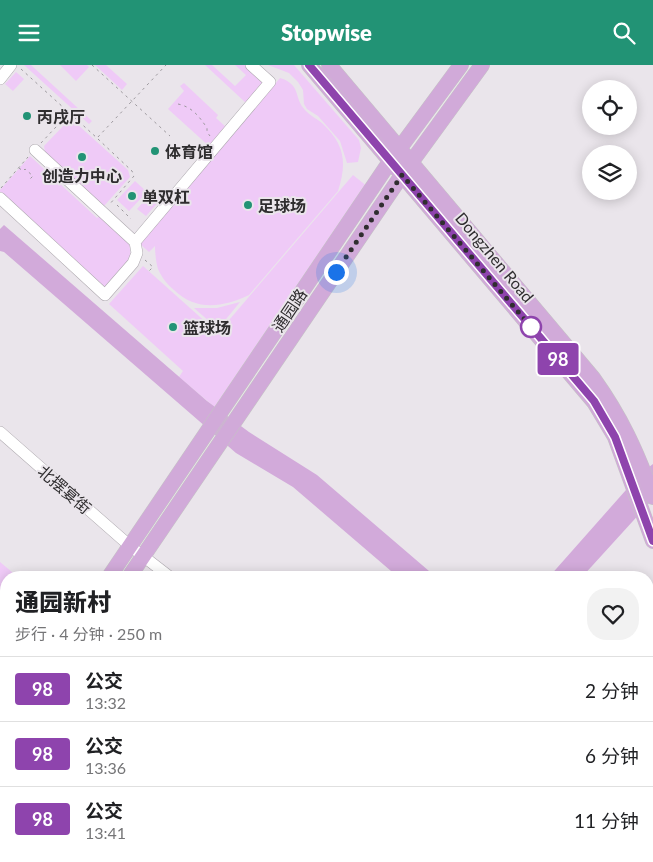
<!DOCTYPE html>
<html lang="zh">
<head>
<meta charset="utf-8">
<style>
  :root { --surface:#fff; --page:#f2f2f2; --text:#202124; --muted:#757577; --line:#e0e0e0; --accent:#229375 }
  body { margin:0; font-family:Lato,"Noto Sans SC",sans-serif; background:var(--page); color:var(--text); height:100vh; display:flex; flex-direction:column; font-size:19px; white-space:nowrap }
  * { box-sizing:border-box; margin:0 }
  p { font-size:16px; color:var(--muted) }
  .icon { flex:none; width:28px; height:28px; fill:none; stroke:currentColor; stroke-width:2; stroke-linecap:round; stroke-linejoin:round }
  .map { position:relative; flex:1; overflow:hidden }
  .side { position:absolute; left:0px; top:506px; width:654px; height:291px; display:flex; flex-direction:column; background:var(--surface); border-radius:20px 20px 0 0; box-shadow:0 2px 12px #0003 }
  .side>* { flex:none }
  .badge { padding:0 10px; border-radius:4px; font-size:18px; line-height:32px }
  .controls { position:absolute; left:582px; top:15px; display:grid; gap:10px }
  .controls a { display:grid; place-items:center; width:55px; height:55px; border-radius:50%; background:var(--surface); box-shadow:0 2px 12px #0003; font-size:25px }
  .you { position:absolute; width:25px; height:25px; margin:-12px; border:4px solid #fff; border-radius:50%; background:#1a73e8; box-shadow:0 0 0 8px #1a73e833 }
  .map>.badge { position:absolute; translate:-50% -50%; box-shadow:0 0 0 2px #fff }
  .round { display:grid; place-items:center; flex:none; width:52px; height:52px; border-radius:20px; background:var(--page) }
  .overview { display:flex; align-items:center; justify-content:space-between; height:85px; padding:0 15px }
  h1 { font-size:24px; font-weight:800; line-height:38px }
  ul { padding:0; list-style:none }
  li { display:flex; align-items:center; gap:15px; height:65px; padding:0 15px; border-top:1px solid var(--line) }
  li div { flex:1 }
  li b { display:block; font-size:19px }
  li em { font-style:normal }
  li .badge { min-width:55px; font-weight:700; text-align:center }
  header { display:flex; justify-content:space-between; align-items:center; height:65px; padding:0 15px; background:var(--accent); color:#fff; font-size:22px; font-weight:800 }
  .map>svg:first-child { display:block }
</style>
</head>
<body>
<header><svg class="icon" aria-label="menu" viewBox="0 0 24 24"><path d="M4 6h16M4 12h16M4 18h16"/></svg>Stopwise<svg class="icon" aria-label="search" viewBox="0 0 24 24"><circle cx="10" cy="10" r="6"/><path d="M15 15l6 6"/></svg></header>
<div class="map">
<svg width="653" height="797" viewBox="0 0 653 797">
  <rect width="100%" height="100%" fill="#eae5eb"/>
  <path fill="#efcaf7" d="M24,0h7l61,56 -3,3z
    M60,0h27l2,2 -13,14z
    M95,0h11l21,19 -5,6z
    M205,0h7l23,21 11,-11 -11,-10h11l19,17 -19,21z
    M268,0h26l65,75 2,8 -3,14 -11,1 -7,-22 -22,-25 -11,-7 -3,-5 -1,-14 -5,-8 -9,-9z
    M16,7l8,7 -11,12 -8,-7z
    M280,13c22,7 13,19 25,32 5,6 13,9 18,14 22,21 24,39 15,67l-89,104c-26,12 -52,17 -75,-5 -7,-6 -12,-12 -16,-21 -2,-7 -3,-16 -3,-23l-6,6 -9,-8z
    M184,18l34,32 -2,3 11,10 -17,19 -42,-38 16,-18 -4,-5z
    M67,57l10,2 51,46 2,7 -26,29 -59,-54 -1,-6z
    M30,91l67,62 5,-4 27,24 2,24 -27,30 -104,-95v-7z
    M353,110l15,12 -151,222 -38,-32 4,-6 -74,-67 34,-38 75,67z
    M135,116l12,11 -18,19 -12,-11z
    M153,126l9,7 -16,18 -9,-7z
    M240,237l-22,27 -24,-21h23z
    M0,497l18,15h-12v117l-3,4 -3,-2z"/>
  <path fill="#d2aada" d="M4,160l203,176 42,31 68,43 119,102h-38l-105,-90 -57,-34 -232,-201 -4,-1v-22z
    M653,399v35l-71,78h-33l92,-104z
    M323,791h31l-4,6h-31z"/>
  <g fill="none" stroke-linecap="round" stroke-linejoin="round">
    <defs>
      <path id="minor" d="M0,14l11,-14
        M35,85l100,92 135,-160 -19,-17
        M0,133l105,97 28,-32 4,-10 -2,-11
        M0,367l130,114 40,31
        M648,600l5,6
        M648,627l5,-5
        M0,783l6,5
        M10,791l6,6
        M120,791l2,6
        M252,791l7,6
        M563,791l6,6
        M583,791l7,6
        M62,797l2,-6
        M232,797l6,-6
        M541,797l13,-6"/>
      <path id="major" d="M309,0l285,337 21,35 38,104
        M329,0l264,313c28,39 44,74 60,119
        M109,512l282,-417 70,-95
        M129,512l273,-402 80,-110
        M0,678l6,-10
        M0,703l6,-9"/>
    </defs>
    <use href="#minor" stroke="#ada8ae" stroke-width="12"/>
    <use href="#major" stroke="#c5c4c5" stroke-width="16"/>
    <path stroke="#9c989d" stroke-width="1" stroke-dasharray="2.5 4" stroke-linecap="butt" d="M92,0l78,71
      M21,4l76,69 69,-73
      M178,39c14,3 21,12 29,24v4l3,4
      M98,74l34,32 2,5 -25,29
      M41,78l28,-30
      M19,103l4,3 2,-2 8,7 -3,3
      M1,123l27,-31
      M117,140l14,14
      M145,195l8,7 -4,4"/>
    <use href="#minor" stroke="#fff" stroke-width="11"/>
    <use href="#major" stroke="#d1aad9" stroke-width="15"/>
  </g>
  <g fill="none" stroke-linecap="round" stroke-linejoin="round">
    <defs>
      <path id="line" d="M309,0l285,336 21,36 38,104"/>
    </defs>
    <use href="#line" stroke="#fff" stroke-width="11"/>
    <use href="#line" stroke="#8e44ad" stroke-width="8"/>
    <path stroke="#2f2d2f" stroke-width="5" stroke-dasharray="0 9" d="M336,207l66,-97 129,152"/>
  </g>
  <g fill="#229375" stroke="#eae5eb" stroke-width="2">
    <circle cx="27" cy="51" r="5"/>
    <circle cx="155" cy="86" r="5"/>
    <circle cx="82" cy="92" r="5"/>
    <circle cx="132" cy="131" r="5"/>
    <circle cx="248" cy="140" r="5"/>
    <circle cx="173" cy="262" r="5"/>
  </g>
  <circle fill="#fff" stroke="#8e44ad" stroke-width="2.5" cx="531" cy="262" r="10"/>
  <g text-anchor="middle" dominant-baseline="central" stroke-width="4" stroke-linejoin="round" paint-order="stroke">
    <g font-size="16" font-weight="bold" fill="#2f2d2f" stroke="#eae5eb" text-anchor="start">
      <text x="37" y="51">丙戌厅</text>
      <text x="165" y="86">体育馆</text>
      <text x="82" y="110" text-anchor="middle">创造力中心</text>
      <text x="142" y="131">单双杠</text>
      <text x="258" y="140">足球场</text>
      <text x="183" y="262">篮球场</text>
    </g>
    <g font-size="16" fill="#2f2d2f" stroke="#eae5eb">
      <text transform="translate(495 192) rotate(50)">Dongzhen Road</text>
      <text transform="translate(289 245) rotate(-56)">通园路</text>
      <text transform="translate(65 424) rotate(41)">北摆宴街</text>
    </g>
  </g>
</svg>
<div class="controls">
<a><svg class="icon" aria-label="locate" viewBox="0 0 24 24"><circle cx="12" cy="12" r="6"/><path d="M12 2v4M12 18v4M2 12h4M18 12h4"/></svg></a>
<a><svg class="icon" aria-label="layers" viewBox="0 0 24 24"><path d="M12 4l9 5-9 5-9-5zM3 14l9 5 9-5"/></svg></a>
</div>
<div class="you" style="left:336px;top:207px"></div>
<b class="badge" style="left:558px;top:294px;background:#8e44ad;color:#fff">98</b>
<section class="side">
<div class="overview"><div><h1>通园新村</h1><p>步行 · 4 分钟 · 250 m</p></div><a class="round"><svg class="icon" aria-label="heart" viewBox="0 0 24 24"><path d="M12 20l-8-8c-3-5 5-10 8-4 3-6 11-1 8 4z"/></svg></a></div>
<ul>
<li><span class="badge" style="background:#8e44ad;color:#fff">98</span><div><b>公交</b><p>13:32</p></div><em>2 分钟</em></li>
<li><span class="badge" style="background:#8e44ad;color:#fff">98</span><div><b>公交</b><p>13:36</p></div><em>6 分钟</em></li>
<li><span class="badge" style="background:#8e44ad;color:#fff">98</span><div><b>公交</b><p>13:41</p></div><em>11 分钟</em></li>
</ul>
</section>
</div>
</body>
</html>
